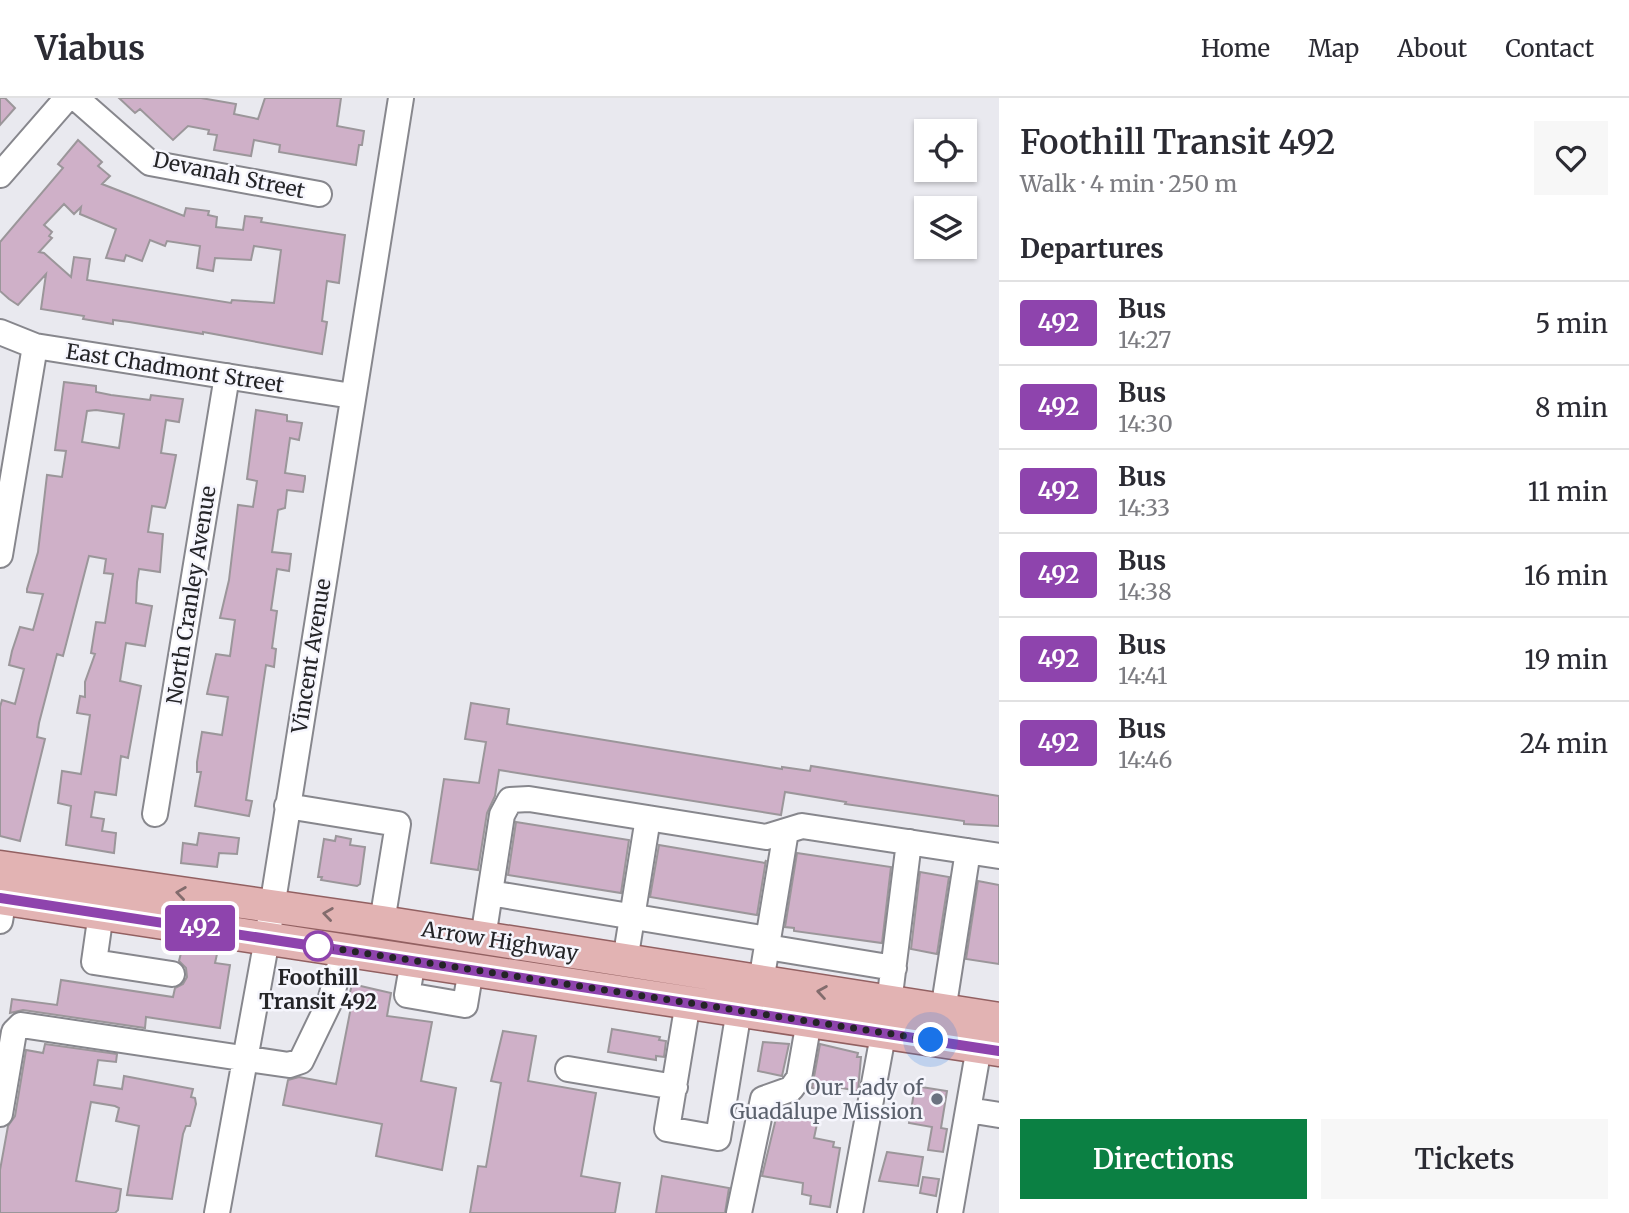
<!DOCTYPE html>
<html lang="en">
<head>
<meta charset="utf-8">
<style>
  :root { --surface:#fff; --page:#f7f7f7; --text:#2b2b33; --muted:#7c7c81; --line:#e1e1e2; --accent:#0b8043 }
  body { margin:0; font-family:Merriweather,serif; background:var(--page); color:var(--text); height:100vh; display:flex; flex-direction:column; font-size:26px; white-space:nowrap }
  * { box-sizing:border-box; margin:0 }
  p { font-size:23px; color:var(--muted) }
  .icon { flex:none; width:38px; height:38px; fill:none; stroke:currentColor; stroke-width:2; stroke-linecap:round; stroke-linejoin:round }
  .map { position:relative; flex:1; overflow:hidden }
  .details { display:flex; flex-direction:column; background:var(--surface); width:630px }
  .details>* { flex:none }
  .badge { padding:0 14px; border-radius:5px; font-size:24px; line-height:46px }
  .tools { position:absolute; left:914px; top:21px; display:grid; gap:14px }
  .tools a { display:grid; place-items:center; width:63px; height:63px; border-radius:0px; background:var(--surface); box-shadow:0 2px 5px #0004; font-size:35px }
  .you { position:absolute; width:35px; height:35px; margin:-18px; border:5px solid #fff; border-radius:50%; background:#1a73e8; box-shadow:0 0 0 10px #1a73e833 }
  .map>.badge { position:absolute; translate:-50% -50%; box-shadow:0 0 0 4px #fff }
  h2 { padding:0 21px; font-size:26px; line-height:63px }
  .round { display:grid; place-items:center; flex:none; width:74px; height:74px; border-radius:0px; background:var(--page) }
  .overview { display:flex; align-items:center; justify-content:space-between; height:119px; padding:0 21px }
  h1 { font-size:33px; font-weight:600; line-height:52px }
  .button { display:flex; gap:14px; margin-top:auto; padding:14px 21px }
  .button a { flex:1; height:80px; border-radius:0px; background:var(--accent); color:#fff; font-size:28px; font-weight:600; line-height:80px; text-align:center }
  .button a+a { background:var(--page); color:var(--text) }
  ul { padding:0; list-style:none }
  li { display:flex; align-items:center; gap:21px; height:84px; padding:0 21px; border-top:2px solid var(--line) }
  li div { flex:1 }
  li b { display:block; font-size:26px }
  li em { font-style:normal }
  li .badge { min-width:77px; font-weight:700; text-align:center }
  header { display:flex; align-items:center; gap:42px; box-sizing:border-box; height:98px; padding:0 35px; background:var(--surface); border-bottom:2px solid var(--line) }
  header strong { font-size:33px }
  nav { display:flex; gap:38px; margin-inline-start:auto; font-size:24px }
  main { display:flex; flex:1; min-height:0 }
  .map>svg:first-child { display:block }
</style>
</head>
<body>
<header>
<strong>Viabus</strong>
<nav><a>Home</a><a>Map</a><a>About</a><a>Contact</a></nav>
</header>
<main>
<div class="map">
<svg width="999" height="1115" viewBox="0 0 999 1115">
  <rect width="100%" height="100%" fill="#e9e9ef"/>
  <path fill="#cfb0c8" stroke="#9b969a" stroke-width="2" fill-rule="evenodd" d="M0,0h5l10,10 -15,17z
    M119,0h82l35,6 -2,10 24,5 7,-21h76l-4,28 27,5 -2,14h-3l-3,20 -77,-13 1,-7 -26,-5 -3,16 -37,-6 3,-15 -9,-1 1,-4 -21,-4 -15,14 -33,-31 -5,4z
    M78,42l24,22 -4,4 12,10 -8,8 82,32 2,-8 23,3 -1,4 9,2 -1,10 27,3 2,-14 17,2 -1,4 84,13 -6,48 -12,-2 -5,40 5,1 -5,32 -119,-22v2l-74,-12 -16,-2v4l-30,-5 1,-3 -43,-7 5,-35 -28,31 -9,-6 -9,-8v-49l63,-74 -5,-4zM64,106l10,10 7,-7 -1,7 36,15 -10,29 18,3 2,-6 16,6 8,-21 15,6 2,-5 33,5 -3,22 16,3 2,-13 36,2 3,-14 27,4 -7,53 -42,-3 -1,3 -144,-23 3,-21 -16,-2 -3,20 -27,-24 -5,-1 13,-14 -3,-2 3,-4 -8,-7z
    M64,284l32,4v6l15,3 39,5 1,-5 32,4 -4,23 -13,-2 -5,33 15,2 -9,47 -2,6 -13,-2 -4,26 15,2 -3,38 -21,-3 -2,13 -1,21 16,3 -7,40 -19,-3 -6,38 21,5 -13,72 -7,-2 -5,39 -21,-3 -4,25 13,2 -2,12 14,2 -2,20 -48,-8 5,-39 -13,-3 4,-32 19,3 9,-59 -13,-2 3,-17 5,1v-15l10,-28 -4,-1 5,-31 9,1 8,-49 -9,-1 2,-14 -17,-3 -26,100 -6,-2 -18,69 -2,14 8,2 -25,102 -20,-5v-129l2,-7 13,4 9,-35 -15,-4 3,-14 8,-24 13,3 10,-36 -16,-2v-3l11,-37 9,-77 15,2 4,-26 -11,-1zM96,312l28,4 -5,34 -37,-6 5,-31z
    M256,312l31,5v6l15,2 -3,17 -9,-2 -5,35 20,3v3l-2,13 -16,-2 -2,18 -7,2 -6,42 19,2 -2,17 -12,-2 -6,41 6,1 -5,37 4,1 -2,18 -8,-2 -20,135 6,1 -3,15 -54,-10 6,-34h-4v-10l5,-30 20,3 6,-38 -21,-3 9,-40 14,2 5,-36 -15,-2 9,-38 9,-75 15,2 4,-26 -10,-2z
    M471,605l38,6 -2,15 275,45v-2l28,4 1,-5 188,30v30l-35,-2v-3l-119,-17 1,-2 -61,-10 -4,23 -282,-45 -4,26 -8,17 -9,57 -47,-7 13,-84 35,4 7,-41 -21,-3z
    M516,724l113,18 -8,53 -113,-18z
    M199,735l40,5 -2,16 -18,-1 -2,14 -36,-4 2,-20 14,2z
    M336,738l15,3 -1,6 15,2 -5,37 -3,2 -36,-6 1,-3h-4l6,-38 11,2z
    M659,747l106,18 1,-3 -9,55 -107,-18z
    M797,755l94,14 -9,76 -88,-12v-3l-9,-1z
    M920,774l29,5 -12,77 -26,-5z
    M978,783l21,4v79l-33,-5z
    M182,851l35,5 -2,9 15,2 -10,63 -74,-11 -1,11 -122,-18 -13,3 2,-14 45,6 4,-25 112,17 2,-9 8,-4 4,-7 -1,-9 -7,-7z
    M352,886l39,9 -4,23 45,6 -11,59 35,7 -14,82 -66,-14 6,-32 -99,-19 5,-25 11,-3 37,7 16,-82 -4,-1z
    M612,931l48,8 -1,3 7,1 -2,16 -8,-1v4l-48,-8z
    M503,933l33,5 -8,45 68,12 -15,83 39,7 -5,30h-145l8,-47 8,1 15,-84 -10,-2z
    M763,944l26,2 -7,32 -24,-5z
    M45,946l72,10 -1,8 -18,-2 -4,25 28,4 2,-13 69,13 -2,8 4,1 1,6 -6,22h-4l-3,8 -11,65 -45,-4 12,-69 -23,-5 3,-13 -4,-2 -24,-4 -15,79 45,8 -3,21 -3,3h-115v-43l8,-44 7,-10 11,-66 17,3z
    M820,946l38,9 -1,4h4l-3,34 -32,-6 -1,5 -13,-2z
    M915,988l32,5 -6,37 6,1 -4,23 -15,-2 4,-23 -23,-4z
    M786,1009l8,1 -1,7 25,4 -4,19 20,4 -1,5 7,1 -10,59 -20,-3 1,-8 -9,-2 1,-11 -41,-7 16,-66z
    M887,1054l36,5 -5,29 -39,-5z
    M662,1078l67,12 -4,25h-69z
    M923,1079l16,2 -3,17 -16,-3z"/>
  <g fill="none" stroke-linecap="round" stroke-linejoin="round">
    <defs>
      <path id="minor" d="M76,0l74,65 169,31
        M0,77l67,-77
        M0,234l35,14 317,50
        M0,457l35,-209
        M287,708l111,18 -16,98
        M155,716l72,-438
        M490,795l278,46
        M101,815l-7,49 78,12
        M0,823l4,-23
        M483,840l19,-123 8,-15 19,-1 237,38 36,-11 197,30
        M767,849l127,21
        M413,863l-6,34 58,10 6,-36
        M625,863l23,-143
        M761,884l25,-151
        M688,904l-21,127 51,9 21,-128
        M943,913l25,-160
        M568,971l107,18
        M968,1012l31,5
        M0,1016l14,-82 7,-7 268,40 12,-4 29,-60 14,-51
        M217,1115l50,-274 134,-841
        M739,1115l24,-114 28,-10 8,-11 10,-57
        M850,1115l39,-210 20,-161
        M950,1115l29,-166"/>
      <path id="major" d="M0,769l382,55 617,97
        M0,800l999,152"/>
    </defs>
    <use href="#minor" stroke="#87878d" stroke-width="28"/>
    <use href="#major" stroke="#926061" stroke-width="35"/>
    <use href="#minor" stroke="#fff" stroke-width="24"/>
    <use href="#major" stroke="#e2b3b3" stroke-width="32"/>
  </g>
  <defs><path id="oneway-chevron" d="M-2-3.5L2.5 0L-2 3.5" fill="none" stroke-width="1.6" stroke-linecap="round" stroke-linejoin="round" transform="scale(1.75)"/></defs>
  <g stroke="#836c6d">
    <use href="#oneway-chevron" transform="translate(181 795) rotate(-172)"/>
    <use href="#oneway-chevron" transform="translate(328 816) rotate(-172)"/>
    <use href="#oneway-chevron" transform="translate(822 894) rotate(-171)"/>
  </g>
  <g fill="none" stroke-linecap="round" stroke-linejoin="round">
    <defs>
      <path id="line" d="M0,800l999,153"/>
    </defs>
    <use href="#line" stroke="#fff" stroke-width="16"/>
    <use href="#line" stroke="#8e44ad" stroke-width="10"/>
    <path stroke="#242427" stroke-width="7" stroke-dasharray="0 12.6" d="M318,848l613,94"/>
  </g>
  <circle fill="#fff" stroke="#8e44ad" stroke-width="3.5" cx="318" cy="848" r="14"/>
  <circle fill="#6b7280" stroke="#f6f6fd" stroke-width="2.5" cx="937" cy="1001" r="7"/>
  <g text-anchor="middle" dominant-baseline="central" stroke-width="5" stroke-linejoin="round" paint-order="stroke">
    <g font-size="21" fill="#242427" stroke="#f6f6fd">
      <text transform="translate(229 77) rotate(12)">Devanah Street</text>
      <text transform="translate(175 270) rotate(9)">East Chadmont Street</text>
      <text transform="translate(191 497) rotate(-81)">North Cranley Avenue</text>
      <text transform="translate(311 558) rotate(-81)">Vincent Avenue</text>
      <text transform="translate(500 843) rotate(9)">Arrow Highway</text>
    </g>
    <g font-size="21" font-weight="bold" fill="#242427" stroke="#f6f6fd">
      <text x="318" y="879">Foothill<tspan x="318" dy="24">Transit 492</tspan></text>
    </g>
    <g font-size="21" fill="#5b616d" stroke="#f6f6fd" text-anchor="end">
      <text x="923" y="989">Our Lady of<tspan x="923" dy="24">Guadalupe Mission</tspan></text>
    </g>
  </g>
</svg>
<div class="tools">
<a><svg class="icon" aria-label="locate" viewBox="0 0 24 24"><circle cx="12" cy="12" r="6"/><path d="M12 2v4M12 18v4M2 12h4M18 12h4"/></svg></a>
<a><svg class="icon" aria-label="layers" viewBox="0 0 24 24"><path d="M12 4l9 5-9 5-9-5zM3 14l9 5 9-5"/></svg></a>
</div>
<div class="you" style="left:931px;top:942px"></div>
<b class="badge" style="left:200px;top:830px;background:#8e44ad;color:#fff">492</b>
</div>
<section class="details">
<div class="overview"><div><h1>Foothill Transit 492</h1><p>Walk · 4 min · 250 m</p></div><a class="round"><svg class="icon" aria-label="heart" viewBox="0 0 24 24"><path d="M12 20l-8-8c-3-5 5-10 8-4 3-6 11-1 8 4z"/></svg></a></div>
<h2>Departures</h2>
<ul>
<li><span class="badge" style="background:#8e44ad;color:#fff">492</span><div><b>Bus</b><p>14:27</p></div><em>5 min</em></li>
<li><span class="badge" style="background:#8e44ad;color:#fff">492</span><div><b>Bus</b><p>14:30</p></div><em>8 min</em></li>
<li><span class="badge" style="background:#8e44ad;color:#fff">492</span><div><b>Bus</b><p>14:33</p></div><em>11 min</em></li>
<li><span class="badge" style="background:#8e44ad;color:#fff">492</span><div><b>Bus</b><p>14:38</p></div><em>16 min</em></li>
<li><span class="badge" style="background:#8e44ad;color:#fff">492</span><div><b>Bus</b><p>14:41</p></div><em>19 min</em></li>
<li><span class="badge" style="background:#8e44ad;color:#fff">492</span><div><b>Bus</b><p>14:46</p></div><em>24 min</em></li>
</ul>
<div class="button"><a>Directions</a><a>Tickets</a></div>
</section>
</main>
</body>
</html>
